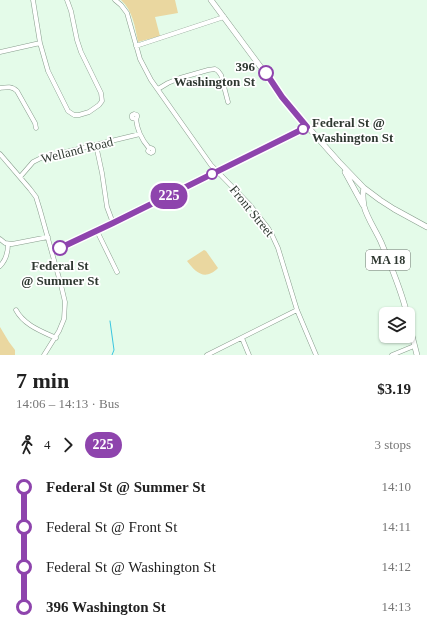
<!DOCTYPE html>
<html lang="en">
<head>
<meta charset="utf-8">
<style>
  :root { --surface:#fff; --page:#f6f6f6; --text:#222; --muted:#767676 }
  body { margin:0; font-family:"Times New Roman",serif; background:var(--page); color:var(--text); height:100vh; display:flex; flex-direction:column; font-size:15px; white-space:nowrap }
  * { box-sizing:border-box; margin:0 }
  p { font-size:13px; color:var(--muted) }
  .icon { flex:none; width:22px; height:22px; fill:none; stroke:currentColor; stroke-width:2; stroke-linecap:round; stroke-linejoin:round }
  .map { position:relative; height:355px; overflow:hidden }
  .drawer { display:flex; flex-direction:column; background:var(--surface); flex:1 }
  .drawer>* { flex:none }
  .badge { padding:0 8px; border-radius:13px; font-size:14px; line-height:26px }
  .tools { position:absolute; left:379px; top:307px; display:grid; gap:8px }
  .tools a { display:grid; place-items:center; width:36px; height:36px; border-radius:6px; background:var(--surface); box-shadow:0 1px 3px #0004; font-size:20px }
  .map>.badge { position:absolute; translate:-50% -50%; box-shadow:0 0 0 2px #fff }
  .legs { display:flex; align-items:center; gap:6px; height:44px; padding:0 16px; font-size:13px }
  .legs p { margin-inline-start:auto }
  .head { display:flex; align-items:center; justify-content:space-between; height:68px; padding:0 16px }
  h1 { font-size:22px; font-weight:800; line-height:30px }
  ul { padding:0 16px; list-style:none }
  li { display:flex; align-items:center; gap:14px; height:40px; font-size:15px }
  li i { display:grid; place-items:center; width:6px; height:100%; margin:0 5px; background:currentColor }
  li i::after { content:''; width:10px; height:10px; margin:-5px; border:3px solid; border-radius:50%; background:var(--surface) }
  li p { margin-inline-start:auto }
  li:first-child i { background:linear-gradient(#0000 50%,currentColor 0) }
  li:last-child i { background:linear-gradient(currentColor 50%,#0000 0) }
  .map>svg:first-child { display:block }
</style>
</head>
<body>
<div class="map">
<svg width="427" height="355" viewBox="0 0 427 355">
  <rect width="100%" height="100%" fill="#e4fbe9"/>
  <path fill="#ead7a0" d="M121,0h54l3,13 -23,4 5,19 -22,6c-3,-15 -5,-31 -17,-42z
    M204,250l2,1 12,17c-13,13 -22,5 -31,-7z
    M0,327l9,15 6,8v5h-15z"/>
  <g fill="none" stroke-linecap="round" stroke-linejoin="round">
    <path stroke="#39c6e0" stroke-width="1" d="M110,321l4,29 -2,5"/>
    <defs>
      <path id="minor" d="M115,0l6,5 6,8 13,46 11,21 60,85 39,40 18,23 4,7 6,13 19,62 19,45
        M40,43l8,28 20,40 6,4h5l10,-3 10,-7 3,-4 -1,-8 -20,-41 -4,-12 -6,-29 -4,-11
        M136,46l88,-29
        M0,52l40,-9 -7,-43
        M0,88c7,-1 12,-2 17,3l18,32 1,5
        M158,89l10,-6 12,-5 28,-8 7,-1 3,2 3,4 7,27
        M136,119l-4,-1v-3l2,-1 3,1v2l-1,2c1,10 6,21 13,29h2l2,1v3l-2,1 -2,-1 -1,-1 1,-3
        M96,145l6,28 5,34 6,16
        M0,154l30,35 6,8 4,13 21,75 4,17 -1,17 -5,12 -15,24
        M20,177l13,-15 8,-4 99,-24
        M97,231l20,41
        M0,239l5,4 7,1 36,-7
        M52,252l61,-29 194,-96
        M0,266c6,-6 8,-13 8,-22
        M16,310c8,15 25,21 40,28
        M242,338l7,17
        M207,355l90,-45
        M392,355l22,-9"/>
      <path id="major" d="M211,0l80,108 48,54 25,26 16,12 14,9 33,18
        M345,172l18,33
        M364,188c-2,6 -1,12 0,18 2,10 12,25 17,36 10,24 20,47 26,72
        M408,320l9,35"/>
    </defs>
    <use href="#minor" stroke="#889d8d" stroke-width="5"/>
    <use href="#major" stroke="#889d8d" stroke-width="6"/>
    <use href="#minor" stroke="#fff" stroke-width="4"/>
    <use href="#major" stroke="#fff" stroke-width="5"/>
  </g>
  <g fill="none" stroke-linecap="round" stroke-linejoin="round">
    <defs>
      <path id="line-1" d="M60,248l53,-25 194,-96 -25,-30 -16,-24"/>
    </defs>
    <use href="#line-1" stroke="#fff" stroke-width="9"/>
    <use href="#line-1" stroke="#8e44ad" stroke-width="6"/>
  </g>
  <g fill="#fff" stroke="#8e44ad" stroke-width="2">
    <circle cx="266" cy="73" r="7"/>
    <circle cx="303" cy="129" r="5"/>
    <circle cx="212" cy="174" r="5"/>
    <circle cx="60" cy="248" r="7"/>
  </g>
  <g text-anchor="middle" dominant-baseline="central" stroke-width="3.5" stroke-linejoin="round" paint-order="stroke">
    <rect fill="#fff" stroke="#6d746f" stroke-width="1" x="366" y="250" width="44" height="20" rx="3"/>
    <g font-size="12" font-weight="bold" fill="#2f3831">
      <text x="388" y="260">MA 18</text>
    </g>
    <g font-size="13" font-weight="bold" fill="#2f3831" stroke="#fff" text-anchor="end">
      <text x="255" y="66">396<tspan x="255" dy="15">Washington St</tspan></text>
      <text x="312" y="122" text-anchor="start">Federal St @<tspan x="312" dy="15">Washington St</tspan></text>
      <text x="60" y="265" text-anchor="middle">Federal St<tspan x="60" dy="15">@ Summer St</tspan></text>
    </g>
    <g font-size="13" fill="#2f3831" stroke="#fff">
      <text transform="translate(77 150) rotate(-14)">Welland Road</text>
      <text transform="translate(252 211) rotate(51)">Front Street</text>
    </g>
  </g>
</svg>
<div class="tools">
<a><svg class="icon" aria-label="layers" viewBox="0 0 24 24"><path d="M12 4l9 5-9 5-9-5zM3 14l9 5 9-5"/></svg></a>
</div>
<b class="badge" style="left:169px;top:196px;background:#8e44ad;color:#fff">225</b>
</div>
<section class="drawer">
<div class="head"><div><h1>7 min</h1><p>14:06 – 14:13 · Bus</p></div><b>$3.19</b></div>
<div class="legs"><svg class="icon" aria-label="walk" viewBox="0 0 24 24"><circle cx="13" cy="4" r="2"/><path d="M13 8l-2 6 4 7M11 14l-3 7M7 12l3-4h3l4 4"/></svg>4<svg class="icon" aria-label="forward" viewBox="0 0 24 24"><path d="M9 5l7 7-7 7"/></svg><b class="badge" style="background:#8e44ad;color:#fff">225</b><p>3 stops</p></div>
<ul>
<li><i style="color:#8e44ad"></i><b>Federal St @ Summer St</b><p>14:10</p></li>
<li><i style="color:#8e44ad"></i><span>Federal St @ Front St</span><p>14:11</p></li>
<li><i style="color:#8e44ad"></i><span>Federal St @ Washington St</span><p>14:12</p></li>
<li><i style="color:#8e44ad"></i><b>396 Washington St</b><p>14:13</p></li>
</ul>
</section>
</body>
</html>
